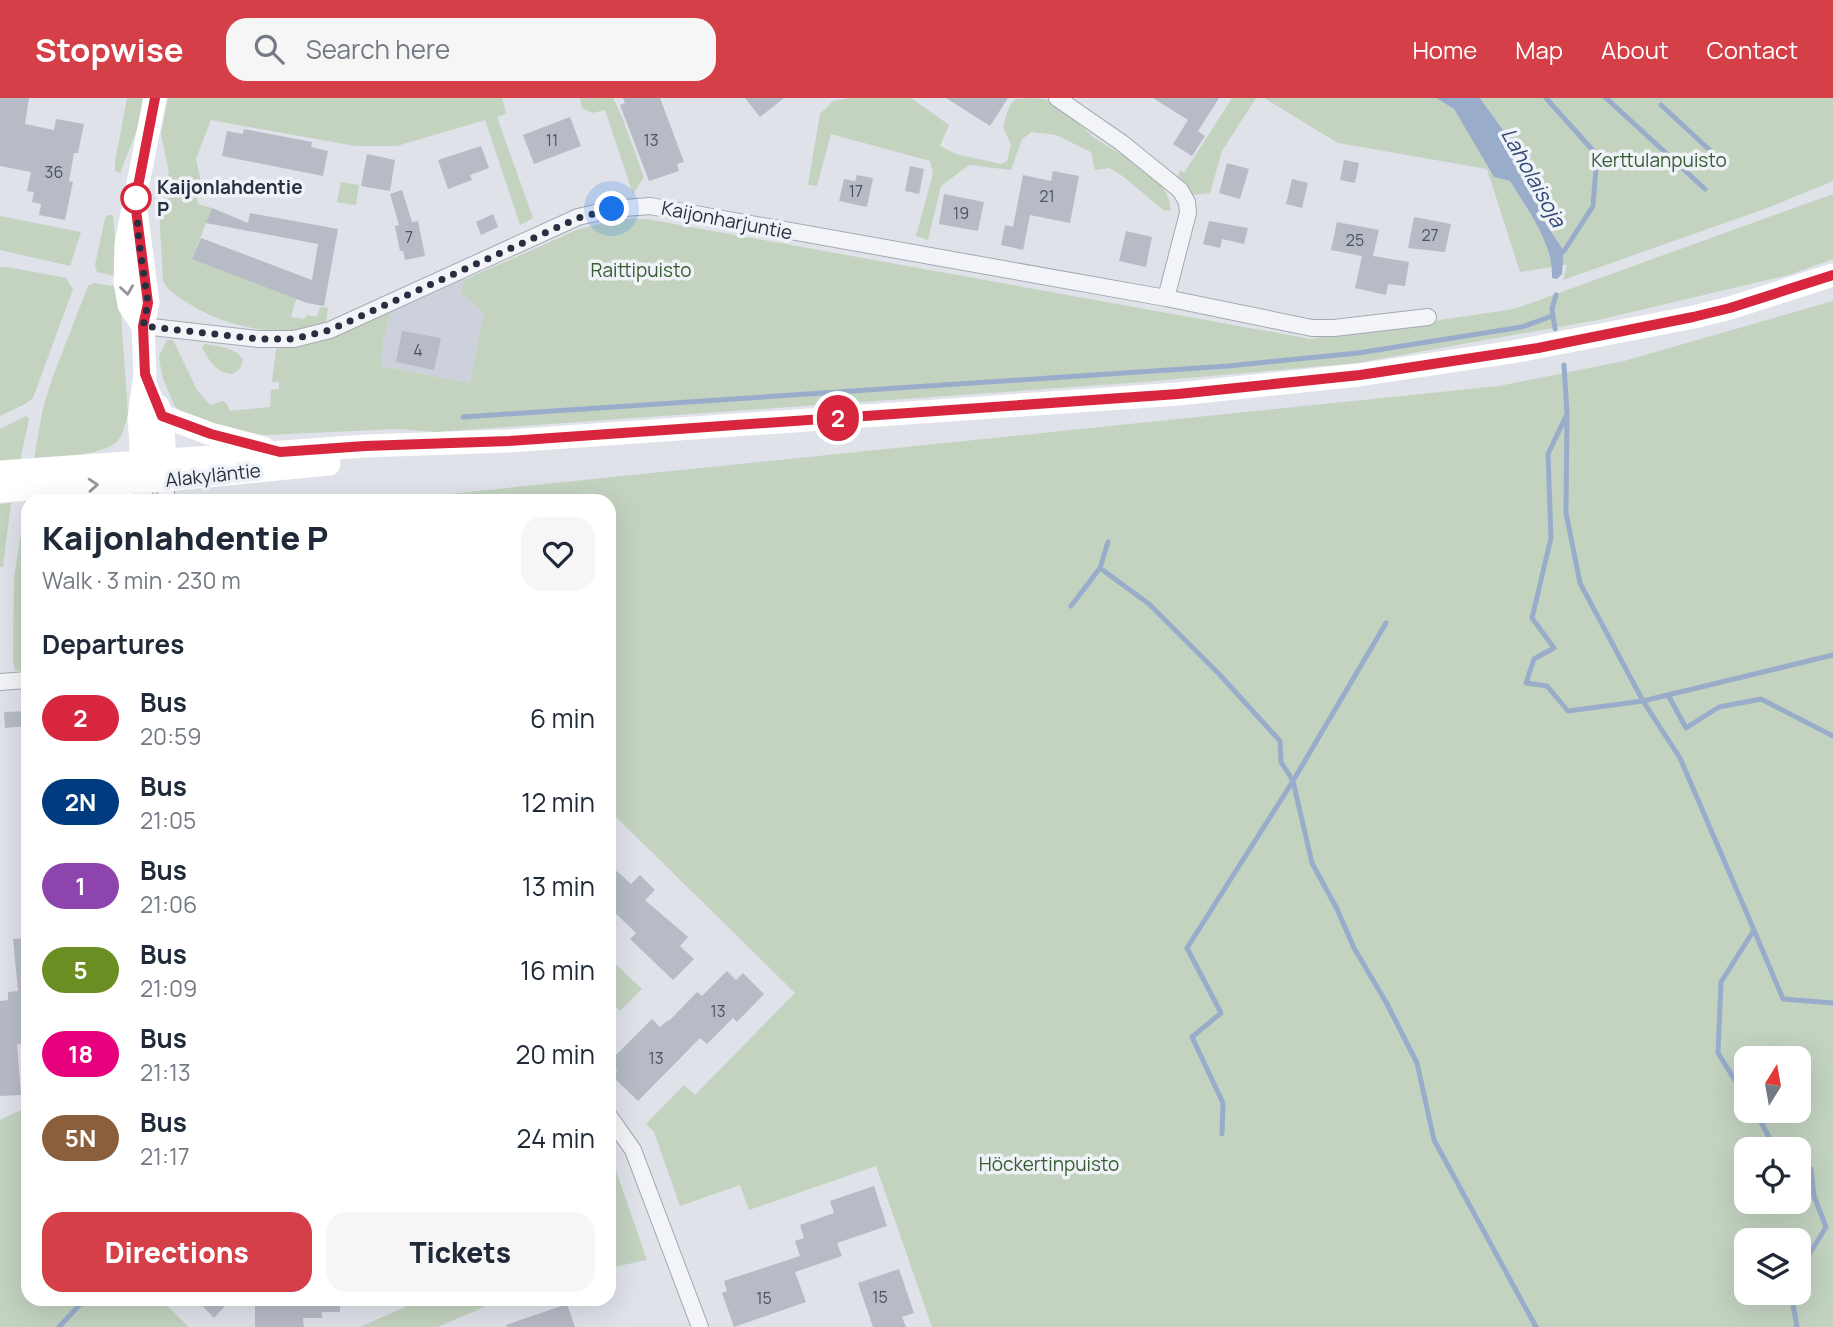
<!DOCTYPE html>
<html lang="en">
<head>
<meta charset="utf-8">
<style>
  :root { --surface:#fff; --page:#f6f6f7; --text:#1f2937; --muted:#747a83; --accent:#d43f48 }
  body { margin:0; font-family:Manrope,sans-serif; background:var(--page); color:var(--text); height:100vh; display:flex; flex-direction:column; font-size:26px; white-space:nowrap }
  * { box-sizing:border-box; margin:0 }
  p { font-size:23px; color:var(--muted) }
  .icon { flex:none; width:38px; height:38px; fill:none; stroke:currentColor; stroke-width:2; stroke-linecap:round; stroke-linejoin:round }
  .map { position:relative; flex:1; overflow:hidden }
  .drawer { position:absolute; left:21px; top:396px; width:595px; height:812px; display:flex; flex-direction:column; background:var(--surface); border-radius:21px; box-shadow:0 7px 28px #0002 }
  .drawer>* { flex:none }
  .badge { padding:0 14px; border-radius:23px; font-size:24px; line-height:46px }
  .needle { width:46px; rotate:11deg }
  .fabs { position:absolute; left:1734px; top:948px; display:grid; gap:14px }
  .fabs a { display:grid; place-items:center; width:77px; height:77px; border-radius:14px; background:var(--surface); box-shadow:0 7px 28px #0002; font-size:35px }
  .you { position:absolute; width:35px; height:35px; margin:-18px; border:5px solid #fff; border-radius:50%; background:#1a73e8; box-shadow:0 0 0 10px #1a73e833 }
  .map>.badge { position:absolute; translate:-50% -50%; box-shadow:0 0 0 4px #fff }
  h2 { padding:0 21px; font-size:26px; line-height:63px }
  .round { display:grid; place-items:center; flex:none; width:74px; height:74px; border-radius:21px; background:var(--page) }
  .overview { display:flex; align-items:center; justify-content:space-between; height:119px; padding:0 21px }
  h1 { font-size:33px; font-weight:800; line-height:52px }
  .button { display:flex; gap:14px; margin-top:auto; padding:14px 21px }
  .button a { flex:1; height:80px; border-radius:21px; background:var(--accent); color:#fff; font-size:28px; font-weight:800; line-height:80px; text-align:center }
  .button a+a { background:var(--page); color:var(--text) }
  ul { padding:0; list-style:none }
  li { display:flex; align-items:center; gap:21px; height:84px; padding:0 21px }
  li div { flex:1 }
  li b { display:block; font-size:26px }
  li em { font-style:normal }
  li .badge { min-width:77px; font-weight:700; text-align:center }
  header { display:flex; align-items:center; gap:42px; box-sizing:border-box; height:98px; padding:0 35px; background:var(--accent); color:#fff }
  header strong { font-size:33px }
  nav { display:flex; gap:38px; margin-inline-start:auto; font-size:24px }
  .search { width:490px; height:63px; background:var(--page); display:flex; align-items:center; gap:18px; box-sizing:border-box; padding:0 24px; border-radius:21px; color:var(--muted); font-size:26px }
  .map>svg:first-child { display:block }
</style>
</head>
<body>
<header>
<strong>Stopwise</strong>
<div class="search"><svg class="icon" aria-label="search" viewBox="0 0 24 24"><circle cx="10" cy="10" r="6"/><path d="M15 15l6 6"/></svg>Search here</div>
<nav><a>Home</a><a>Map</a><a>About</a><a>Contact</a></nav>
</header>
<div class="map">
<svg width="1833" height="1229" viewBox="0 0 1833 1229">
  <rect width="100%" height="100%" fill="#dfe2e9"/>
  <path fill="#cdd1db" d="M465,180l1,1 -6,13 24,19 -14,72 -89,-17 3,-29 7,-25z"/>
  <path fill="#c3d3c0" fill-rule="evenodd" d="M127,0h16l-5,29 -18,46 -5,-2v-9z
    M168,0h334l4,16 -9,3 36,101 -13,7 -35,-105 -88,26h-42l-144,-26 -15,39 4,19 -3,18 1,8 14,4 -20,51 108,27 -9,31 13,2 3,-4 10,2 3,-10 8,1 -2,17c-47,12 -98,4 -138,-22 -10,-6 -20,-12 -25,-22l-4,-73h4l2,-10 -3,-2 7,-24 -8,-38z
    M580,0h33l9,19 22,60 -11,17 -28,-84 -13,3 -10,-5z
    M850,0h61l38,27 -9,21 16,8 45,10 6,-3 4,-16 -8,-18c3,-9 5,-24 14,-28 6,-1 21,-1 27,0 16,4 37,29 51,39 22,16 79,40 75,73l-7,-1 -39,-33 -15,-9 -14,2 -4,-18 -35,-17 -24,-3 -10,7 -11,31 -42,-5 -28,21 -13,54 -12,-4 17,-63 -3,-12 -99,-27 -14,52 -9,-1 12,-71 13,-13z
    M1232,0h24l-34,53 -12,42 -19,2 -14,-16 3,-9 4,3z
    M1264,0h172l18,11 40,68 16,4 34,55 8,31 -32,5 -33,-103 -149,-26z
    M1480,0h353v83l-63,26 -207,73 4,-15h-4l1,-14 -18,-27 -20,-62z
    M341,84l18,3 -3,20 -19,-3z
    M1833,96v65l-44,16 -191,45 -241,43 -213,19 -708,50 -39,-3 -131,6 -34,-2 -54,-23 -4,-5 -12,-29 -3,-20 8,-16h6l24,50 13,15 13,-4 5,4 1,6 41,-4 1,-17 8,-1v-7h-7l4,-33 51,-10 65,-31 -8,29 -3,29 89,17 14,-71 -24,-20 6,-13 113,-50 41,-10h27l664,120 203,-30z
    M108,117h5l5,58 -3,3 -18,-4 -2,-7 10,-47z
    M0,118l81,16 -11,34 -70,-16z
    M0,169h8l58,11 7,11 -40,109 -8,6 -25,12z
    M94,185l25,4 9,126c-2,9 -4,19 -9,26 -13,18 -64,17 -85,19l9,-50 9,-29 36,-93z
    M1833,203v1026h-901l-56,-161 -127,44 -9,-25 -60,21 -26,-74 -8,-8 38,-39 11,10 100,-102 -186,-183v-310h-219l1109,-114 125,-25zM1746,961h53v52h-53zM1746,1052h53v52h-53zM1746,1143h53v52h-53z
    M204,246c14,2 31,3 39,16l-3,9 -8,5c-16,-1 -23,-14 -30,-26z
    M26,318l3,3 -9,41 -20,1v-32z
    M28,403v170l-13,-1 -2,-9 1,-84 12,-75z
    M11,405l-8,64h-3v-63z
    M610,861l32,30 -22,22 -11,-11z
    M28,1001v199l132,1 29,28h-189v-207l25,-12z
    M612,1061l35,101 -38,8v-107z
    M423,1201v-1l79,1 -64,28h-78z"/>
  <path fill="#99adcb" d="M1436,0h44l46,64 20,62 18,27 -2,23 -5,5 -5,-1c1,-36 -24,-67 -42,-97l-16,-4 -40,-68z"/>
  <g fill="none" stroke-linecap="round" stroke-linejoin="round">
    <path stroke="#99adcb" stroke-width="5" d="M1546,0l51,57 -4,51 -29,45
      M1606,0l99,91
      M1661,7l53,49
      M1555,231l-3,-20 4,-14
      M1564,267l3,49 -1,99 14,70 63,118 37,57 74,172 -33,52 -3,71 28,45
      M1566,318l-18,38 3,84 -19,80 22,30 -20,11 -8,24 21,3 21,25 75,-10 190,-46
      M463,319l765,-51 130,-13 164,-26 30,-11
      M1100,470l49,36 71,71 60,66 1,21 12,19 19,82 25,46 17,39 32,54 31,61 17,77 102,187
      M1071,508l29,-38 8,-26
      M1668,597l18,33 33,-21 42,-8 72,37
      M1754,832l29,69 50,4
      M1755,1013l21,39
      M1222,1036l1,-31 -31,-66 29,-24 -34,-65 106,-167 93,-158
      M1799,1067l12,4 3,27 12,31 -27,44
      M1791,1195l6,34
      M59,1229l27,-29"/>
  </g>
  <path fill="#b6bbc6" d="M0,0h29l-4,26 29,6 2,-11 28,5 -6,29h-4l-5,28 4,1 -8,38 -26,-5 2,-11 -9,-2 2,-10 -7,-1 4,-19 -31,-6z
    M623,0h37l24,64 -7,2 2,7 -30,10 -29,-76 5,-2z
    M745,0h39l-24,19z
    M946,0h62l-18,28z
    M1153,0h66l-21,33 7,5 -13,20 -19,-12 15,-24z
    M570,19l11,29 -47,18 -11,-29z
    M244,31l68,13 -1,5 17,4 -5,25 -101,-20 5,-25 16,3z
    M481,48l8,22 -19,7 2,5 -24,9 -10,-29z
    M367,56l28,6 -5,31 -29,-5z
    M1344,62l15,3 -4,20 -15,-3z
    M1227,65l22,6 -9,30 -21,-6z
    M910,68l14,3 -5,25 -14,-3z
    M1053,73l26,5 -9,47 -40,-8 -7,35 -22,-5 4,-20 8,2 10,-52 28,6z
    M857,77l16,3 -6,29 -28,-6 5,-22 11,2z
    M1292,81l16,4 -6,25 -16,-4z
    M402,92l10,32 6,-1 7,35 -20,4 -2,-9h-3l-5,-25 4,-1 -9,-31z
    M944,96l40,8 -6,29 -39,-7z
    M212,110l36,15 2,-10 88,16 -14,77 -17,-3 -115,-44 9,-21 111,42 6,-36 -112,-21z
    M493,116l5,13 -17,8 -5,-13z
    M1414,119l37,7 -6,28 -37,-4z
    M1209,123l39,7 -4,16 -22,-5 -2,9 -17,-4z
    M1337,124l42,8 -6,26 36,6 -4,24 -17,-2 -2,11 -31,-7 7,-32 -31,-6z
    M1126,133l26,6 -6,30 -27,-6z
    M402,233l39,7 -7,32 -38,-8z
    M28,613v15l-23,2 -1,-16z
    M617,773l14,13 9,-9 15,15 -10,10 43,37 -8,9 14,13 -21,21 -43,-41 6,-6 -27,-26v-27z
    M28,840v52l-10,1 -5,-52z
    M727,873l9,9 7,-7 21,21 -27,28 -4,-4 -26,26 -7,-6 -62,63 -26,-25 5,-5 -8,-9 43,-43 8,8 8,-7 1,1 28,-29 5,4z
    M28,892v53l-11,1 4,51 -21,1v-95l8,-1v-8z
    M874,1088l13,40 -50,17 5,13 -47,16 11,30 -72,25 -12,-34 5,-2 -3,-10 76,-25 -5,-15 9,-3 -4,-13 34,-12 -4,-12z
    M899,1171l15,44 -12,4 4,10h-33l-15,-44z
    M195,1200h37l-18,20z
    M255,1200h85v14h-18v6h-19l1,9h-49z
    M567,1206l8,23h-68l-1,-2z"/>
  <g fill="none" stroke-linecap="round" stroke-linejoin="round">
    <defs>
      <path id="street" d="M1057,0l65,45 58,47 7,12 1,11 -22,85
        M143,228l115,13h36l36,-9 248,-113 34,-8 38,-3 516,92 146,30h22l94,-11
        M166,382v20
        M143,384l2,18
        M0,584l28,-2
        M609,1018l24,34 67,177"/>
    </defs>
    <use href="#street" stroke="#a4a9b3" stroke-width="18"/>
    <use href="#street" stroke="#f2f4f7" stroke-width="16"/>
    <path stroke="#fff" stroke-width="23" d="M135,104l13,101 -5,23 2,48 -6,44 4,57
      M143,228l-14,-21 -4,-23 1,-38 29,-146
      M158,308l4,10 4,60
      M162,318l49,18 53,14
      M0,374l365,-26 144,-5 669,-47 181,-19 153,-23 182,-35 36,-9 103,-33
      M0,393l166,-11 163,-16"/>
  </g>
  <defs><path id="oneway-chevron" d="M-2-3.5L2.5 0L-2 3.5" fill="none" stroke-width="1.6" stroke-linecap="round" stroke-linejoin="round" transform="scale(1.75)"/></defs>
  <g stroke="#9397a0">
    <use href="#oneway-chevron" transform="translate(127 192) rotate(82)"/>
    <use href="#oneway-chevron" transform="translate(93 387) rotate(-4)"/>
  </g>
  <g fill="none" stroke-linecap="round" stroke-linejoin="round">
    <defs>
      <path id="line" d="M155,0l-20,104 13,101 -5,23 2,48 17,42 49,18 69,18 85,-6 144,-5 669,-47 182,-19 178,-27 155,-31 37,-9 103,-33"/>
    </defs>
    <use href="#line" stroke="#fff" stroke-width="16"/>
    <use href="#line" stroke="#d7263d" stroke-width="10"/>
    <path stroke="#272f41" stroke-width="7" stroke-dasharray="0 12.6" d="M136,100l3,44 9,61 -5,23 115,13h36l36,-9 248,-112 34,-9"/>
  </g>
  <circle fill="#fff" stroke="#d7263d" stroke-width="3.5" cx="136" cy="100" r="14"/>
  <g text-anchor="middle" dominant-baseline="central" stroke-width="7" stroke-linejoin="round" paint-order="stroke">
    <g font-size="16" fill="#4b5262">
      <text x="552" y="42">11</text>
      <text x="651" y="42">13</text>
      <text x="54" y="74">36</text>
      <text x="856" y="93">17</text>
      <text x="1047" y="98">21</text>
      <text x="961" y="115">19</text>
      <text x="1430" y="137">27</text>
      <text x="409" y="139">7</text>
      <text x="1355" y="142">25</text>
      <text x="418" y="252">4</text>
      <text x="718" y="913">13</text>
      <text x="656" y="960">13</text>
      <text x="880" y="1199">15</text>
      <text x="764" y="1200">15</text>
    </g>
    <g font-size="19" fill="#385d34" stroke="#eff2f7">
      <text x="1659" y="62">Kerttulanpuisto</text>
      <text x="641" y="172">Raittipuisto</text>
      <text x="1049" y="1066">Höckertinpuisto</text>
    </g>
    <g font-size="19" font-weight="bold" fill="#272f41" stroke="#eff2f7" text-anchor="start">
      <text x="157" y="89">Kaijonlahdentie<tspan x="157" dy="22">P</tspan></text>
    </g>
    <g font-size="19" fill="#272f41" stroke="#eff2f7">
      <text transform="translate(727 122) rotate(11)">Kaijonharjuntie</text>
      <text transform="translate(213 377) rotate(-6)">Alakyläntie</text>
    </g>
    <g font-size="21" font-style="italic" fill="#304977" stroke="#eff2f7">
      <text transform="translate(1534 79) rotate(61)">Laholaisoja</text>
    </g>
  </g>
</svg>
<div class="fabs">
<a><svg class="needle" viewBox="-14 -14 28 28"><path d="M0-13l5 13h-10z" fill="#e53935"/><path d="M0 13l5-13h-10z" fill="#747a83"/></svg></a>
<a><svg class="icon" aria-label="locate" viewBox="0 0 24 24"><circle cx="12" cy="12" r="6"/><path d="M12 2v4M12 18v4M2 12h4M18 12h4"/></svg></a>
<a><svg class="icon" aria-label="layers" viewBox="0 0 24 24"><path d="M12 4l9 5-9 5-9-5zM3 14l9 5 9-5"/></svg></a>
</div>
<div class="you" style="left:612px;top:111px"></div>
<b class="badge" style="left:838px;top:320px;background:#d7263d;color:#fff">2</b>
<section class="drawer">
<div class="overview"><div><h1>Kaijonlahdentie P</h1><p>Walk · 3 min · 230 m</p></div><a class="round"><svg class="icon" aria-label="heart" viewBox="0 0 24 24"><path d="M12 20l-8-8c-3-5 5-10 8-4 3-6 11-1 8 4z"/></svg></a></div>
<h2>Departures</h2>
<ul>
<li><span class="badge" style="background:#d7263d;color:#fff">2</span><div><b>Bus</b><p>20:59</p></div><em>6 min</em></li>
<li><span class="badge" style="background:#003b80;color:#fff">2N</span><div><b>Bus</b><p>21:05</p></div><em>12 min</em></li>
<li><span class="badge" style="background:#8e44ad;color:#fff">1</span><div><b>Bus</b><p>21:06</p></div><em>13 min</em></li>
<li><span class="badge" style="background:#6b8e23;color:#fff">5</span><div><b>Bus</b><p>21:09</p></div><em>16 min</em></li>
<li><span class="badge" style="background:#e6007e;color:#fff">18</span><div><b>Bus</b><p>21:13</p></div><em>20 min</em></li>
<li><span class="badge" style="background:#8b5e3c;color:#fff">5N</span><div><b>Bus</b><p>21:17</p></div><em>24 min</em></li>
</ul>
<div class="button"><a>Directions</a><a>Tickets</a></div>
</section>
</div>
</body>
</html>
